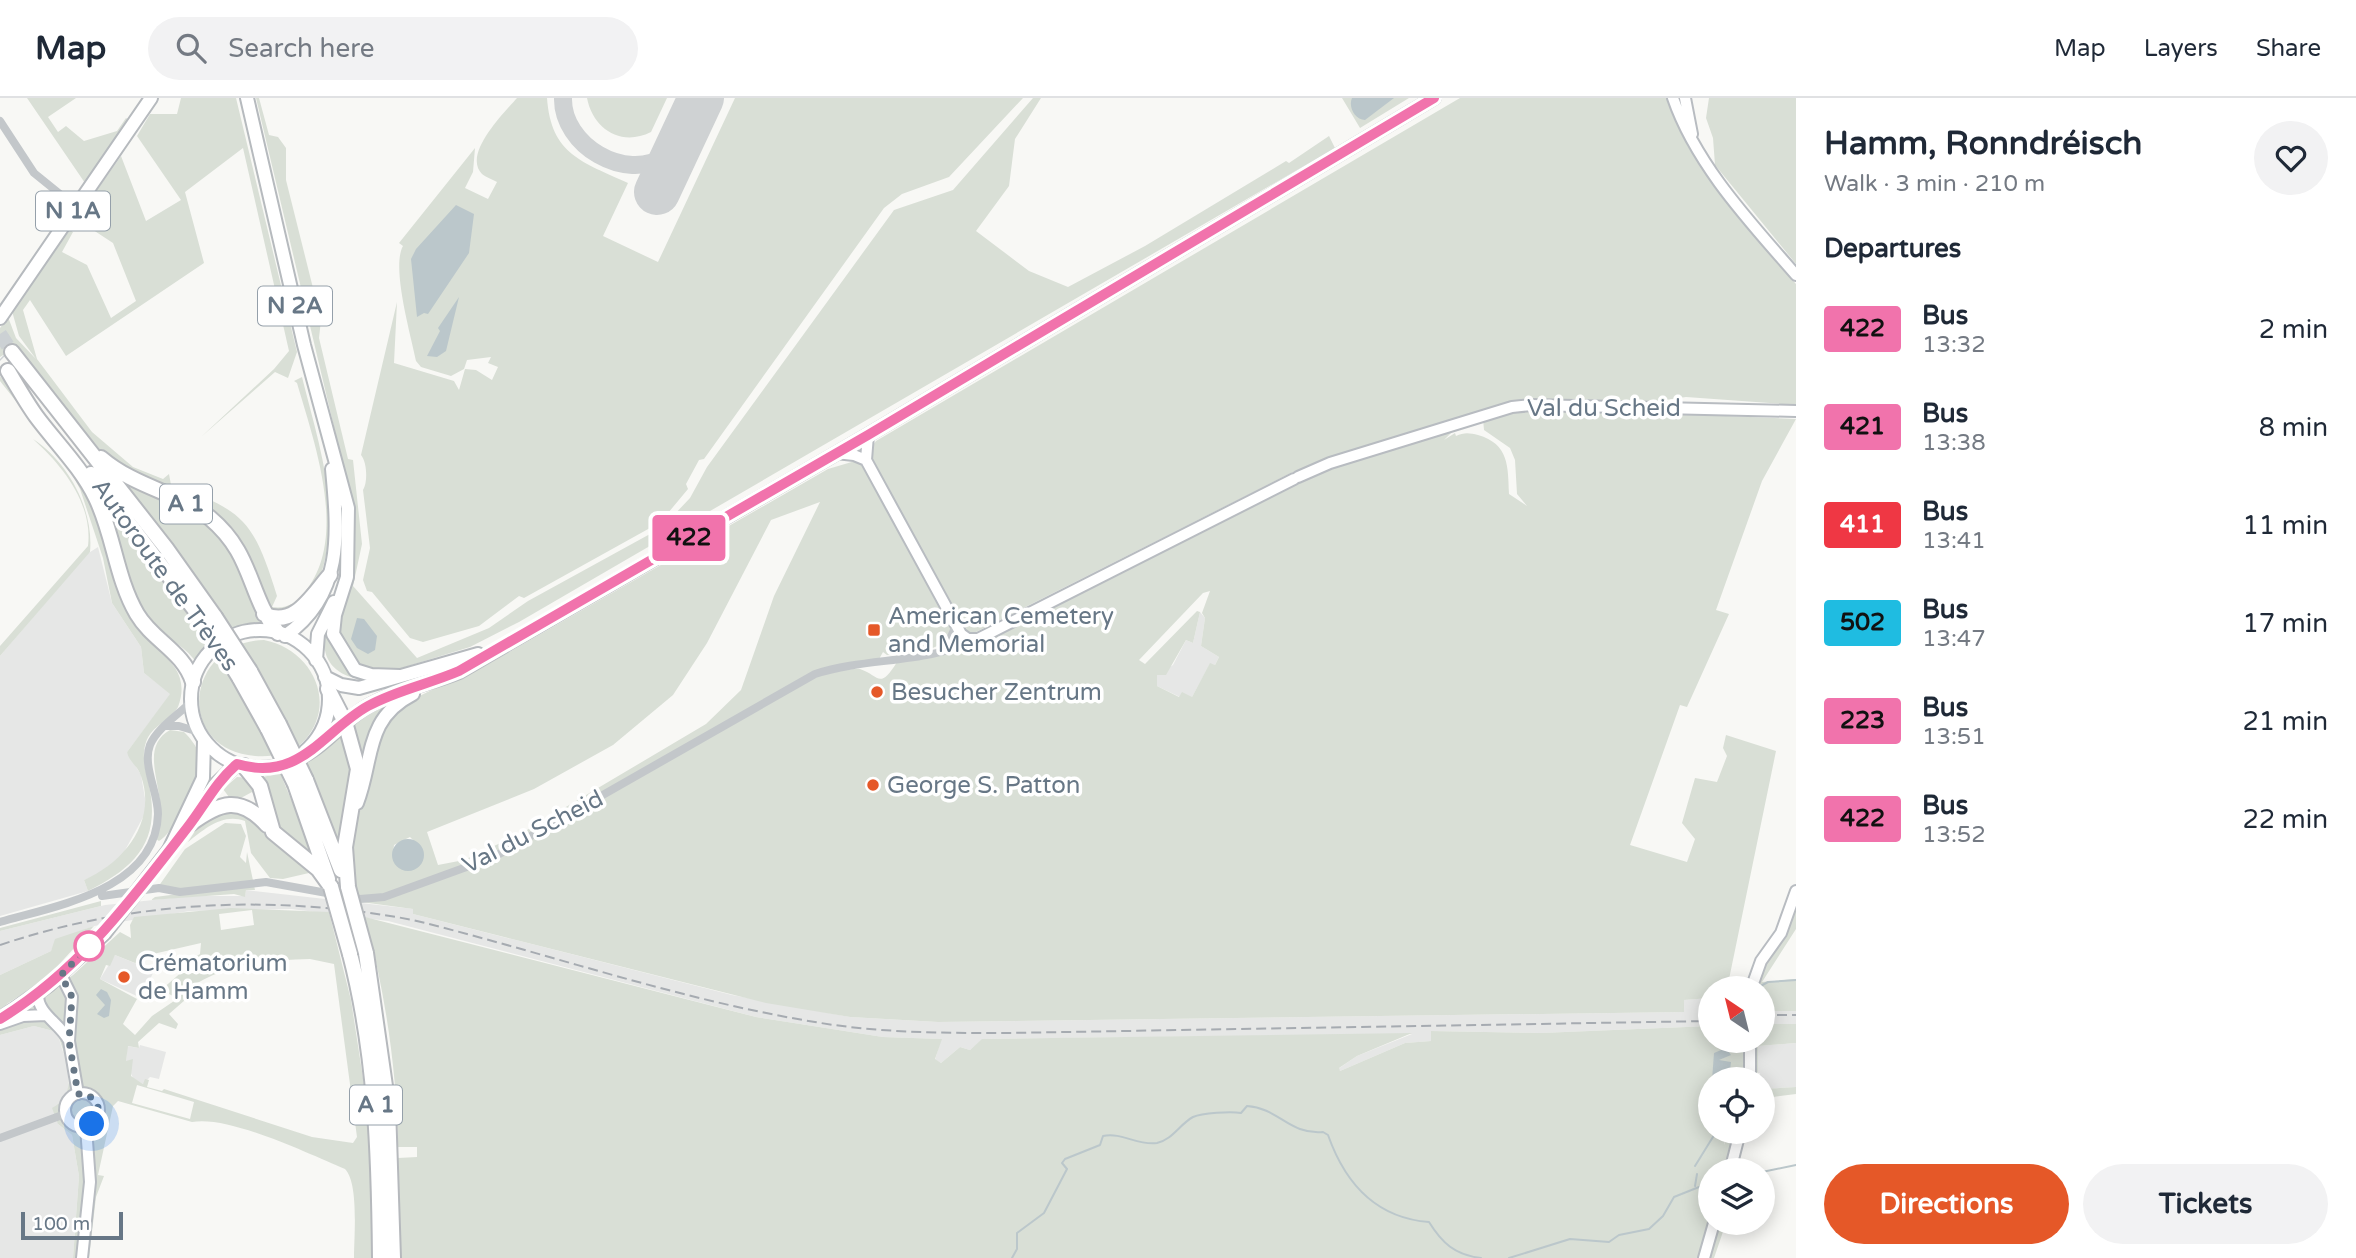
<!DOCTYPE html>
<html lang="en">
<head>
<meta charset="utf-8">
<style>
  :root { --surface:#fff; --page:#f2f2f3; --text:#1f2937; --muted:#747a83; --line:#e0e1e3; --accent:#e55828 }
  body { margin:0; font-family:"Varela Round",sans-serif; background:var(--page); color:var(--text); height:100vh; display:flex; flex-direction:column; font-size:26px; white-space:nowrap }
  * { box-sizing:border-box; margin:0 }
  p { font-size:23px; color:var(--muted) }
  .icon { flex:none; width:38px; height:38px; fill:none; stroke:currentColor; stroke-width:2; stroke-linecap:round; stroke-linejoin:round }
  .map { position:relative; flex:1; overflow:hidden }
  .sheet { display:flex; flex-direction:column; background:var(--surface); width:560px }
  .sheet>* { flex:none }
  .badge { padding:0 14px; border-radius:5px; font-size:24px; line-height:46px }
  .needle { width:46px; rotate:325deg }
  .buttons { position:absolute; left:1698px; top:878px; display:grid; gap:14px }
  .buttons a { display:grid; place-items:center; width:77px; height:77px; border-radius:50%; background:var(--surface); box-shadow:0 4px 18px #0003; font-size:35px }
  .scale { position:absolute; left:21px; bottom:18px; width:102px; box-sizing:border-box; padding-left:7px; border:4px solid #677786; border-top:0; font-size:19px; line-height:24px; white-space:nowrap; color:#677786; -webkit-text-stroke:5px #fff; paint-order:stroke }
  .you { position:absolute; width:35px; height:35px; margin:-18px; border:5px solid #fff; border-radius:50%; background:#1a73e8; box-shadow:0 0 0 10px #1a73e833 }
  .map>.badge { position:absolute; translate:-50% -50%; box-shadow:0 0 0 4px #fff }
  h2 { padding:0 28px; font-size:26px; line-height:63px }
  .round { display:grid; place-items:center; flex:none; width:74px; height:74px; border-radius:37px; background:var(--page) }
  .overview { display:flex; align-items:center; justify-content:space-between; height:119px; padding:0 28px }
  h1 { font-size:33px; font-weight:800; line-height:52px }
  .cta { display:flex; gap:14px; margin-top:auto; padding:14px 28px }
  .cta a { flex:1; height:80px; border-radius:42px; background:var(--accent); color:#fff; font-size:28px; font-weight:800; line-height:80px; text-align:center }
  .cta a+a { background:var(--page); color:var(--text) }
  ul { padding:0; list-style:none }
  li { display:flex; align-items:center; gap:21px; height:98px; padding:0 28px }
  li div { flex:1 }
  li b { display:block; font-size:26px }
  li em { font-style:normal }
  li .badge { min-width:77px; font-weight:700; text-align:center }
  header { display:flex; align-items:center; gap:42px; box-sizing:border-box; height:98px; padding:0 35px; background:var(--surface); border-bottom:2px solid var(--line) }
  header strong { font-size:33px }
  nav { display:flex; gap:38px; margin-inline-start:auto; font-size:24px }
  .search { width:490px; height:63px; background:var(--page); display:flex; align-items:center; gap:18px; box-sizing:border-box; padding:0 24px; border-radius:38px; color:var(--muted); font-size:26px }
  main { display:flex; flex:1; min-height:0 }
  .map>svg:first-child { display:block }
</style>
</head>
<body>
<header>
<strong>Map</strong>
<div class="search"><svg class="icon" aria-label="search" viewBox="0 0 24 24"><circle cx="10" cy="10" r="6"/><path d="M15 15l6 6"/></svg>Search here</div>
<nav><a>Map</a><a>Layers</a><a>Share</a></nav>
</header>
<main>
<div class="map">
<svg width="1796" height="1160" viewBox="0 0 1796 1160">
  <rect width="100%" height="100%" fill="#f8f8f5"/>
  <path fill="#e6e7e6" d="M98,449l14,56 29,44 3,26 27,21 -44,58 14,23 6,35 -24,44 -21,19 -18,7 4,11 -88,25v-260l87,-102z
    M1200,514l5,6 -4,28 18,11 -4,8 -5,-1 -18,33h-12l-23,-11v-11l16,-10 13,-25 7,3z
    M246,792l168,19 -1,5 319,81 118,22 88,5 745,-10 1,-12 26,-2v11l-13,2 13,1v14l-169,7 -110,-2v10l-26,2 -65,28 -2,-2 19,-13 55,-22 -429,5 -13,11 -10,-3 -19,16 -6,-3 6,-21 -58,-2 -127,-20 -368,-96 -97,-12 -101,2 -96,15 -38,14 -5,11 -51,24v-44l105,-26 87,-9h53z
    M115,857l39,16 -13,27 -41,-19z
    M1762,913h34v13h-34z
    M34,928l23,6 6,20 3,-2 3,40 -10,15 -1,19 14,11 7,41 -6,82h-73v-223z
    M1796,945v44l-34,2v-9h-3l1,-7h-2v-27z
    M140,947l26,7 -7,27 -9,-2 -7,7 -10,-6 -7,-16 1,-16 12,2z"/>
  <path fill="#d9dfd6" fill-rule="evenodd" d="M27,0h49l-28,19 10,15 8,-6 18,15 33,-10 9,-13 3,2 -44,63z
    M181,0h55l61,254 -9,26 -13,-6 -74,65 73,-68 15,-18 -46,-203 -58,44 19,71 -138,93 -36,-56 -7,10 14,49 55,73 41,35 30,12 6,-5 2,11c74,25 83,37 106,111l-5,11c14,2 23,-3 32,-14 46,-54 10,-151 -7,-210l-3,-2 8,-4c16,65 41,134 18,200 -4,11 -15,22 -22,31l-26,5 -33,-71 -124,-79 -14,-12 -85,-104 -16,10v-29l8,-11 8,21 20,21 -17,-23 -7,-25 58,-81 3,2 -11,20 25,13 24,53 25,-17 -23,-58 -26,-17 -14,-2 48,-68 25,65 35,-21 -44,-64 13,-22h27z
    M256,0h3l10,37 9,2 8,11v32l35,140 -2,18 29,121 5,1 9,84 -9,42 64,72 72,-30 39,-27 122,-67 22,-17 18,-19 17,-31 187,-257 59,-20 80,-92h8l-26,41 -6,47 -33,45 53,40 39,16 77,-41 141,-85 3,2 40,-27 6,12 -816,474 -49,25 -75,23 -10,2 -29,-6 -20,-32 18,-84 -2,-47z
    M517,0h30c4,57 36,64 81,85l-25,53 55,26 77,-164h288l-74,79 -47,17 -18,14 -180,251 -5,1 -13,24 2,5 -25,30 -13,9 -126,70 -5,-2 -40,30 -56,16 -13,-4 -38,-46 -5,-1 -4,-11 7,-32 -7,-58c5,-8 4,-28 -2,-35l36,-153 -3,61 60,18 5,9 6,-21 11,1 16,10 6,-13 -10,-4 3,-6 -24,3 -3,9 -13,7 -30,-9 -5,-6c-5,-25 -25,-94 -13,-115l-4,-3 76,-95 -2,24 -8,16 23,11 9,-17c-5,-3 -12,-5 -15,-8 -20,-20 23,-62 35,-76z
    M587,0h80l-16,34c-30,15 -58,-3 -64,-34z
    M1342,0h67l-49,30z
    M1460,0h208l20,49 51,71 57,66v121l-110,-8 -28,4 -146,1 -217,69 -321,162 -8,-2 -96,-170 -1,-11 7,-9z
    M1709,0h87v166l-81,-99 -2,-27 -7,-20z
    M0,278c32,43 76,84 97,134 15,34 14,74 32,107 18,34 66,44 49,90 -9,15 -26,18 -32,35 -5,15 0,29 3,43 12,56 -13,82 -61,106l-4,-11c41,-18 73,-59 57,-104 -3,-10 -12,-14 -14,-24l43,-58 -26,-21 -3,-26 -29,-44 -9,-45 -23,-69 -12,-22 -68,-86z
    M1536,310l260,11 -34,62 -46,129 13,4 -42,93 -7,-2 -50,140 57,17 8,-23 -13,-16 13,-45 22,4 10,-26 -4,-8 3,-13 50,16 -49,238h-17v9l-26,2v12l-746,10 -88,-5 -84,-14 -353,-89v-5l-52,-7c-8,-23 -13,-44 -10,-69 1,-10 9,-19 12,-29 7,-23 9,-69 26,-87 27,-25 62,-33 94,-50l345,-198 27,-8 12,8 83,155c3,30 -42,28 -63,31l-4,-3 -5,9 -36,9c5,0 13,-2 18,-1 19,6 19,22 37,-7l64,-11 345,-174 148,-47 -10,10 11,-7 1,3c8,-4 14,-3 22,-1 31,9 30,31 31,59l18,12 -10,-12 -2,-34 -5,-12 -26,-18 -1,-11 30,-9zM820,404l-46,94 -33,94 -35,34 -184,109 -58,27 -26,5 -11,-33 107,-43 79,-44 60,-50 34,-52 64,-123zM1210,493l-8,22 3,5 -4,28 18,11 -4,8 -5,-2 -18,34 -10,-5 -3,5 -22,-11v-11h9l20,-35 7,3 7,-31 -3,-1 -52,53 -6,-4 64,-67zM410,739l13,13 -30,4 1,-9z
    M33,341c35,23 61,70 57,113l-90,104v-10l88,-100c5,-42 -25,-80 -55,-107z
    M118,380c62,27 114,45 133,117 3,10 9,22 9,31l-26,5 -63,-87z
    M103,401l83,108 24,38 -14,17c-9,-13 -22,-20 -34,-29 -20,-17 -30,-44 -39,-68v-7l-23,-57z
    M328,527l32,51v3c-29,-4 -43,-26 -32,-54z
    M264,542c47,9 75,62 40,101 -13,14 -32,16 -49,15 -82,-7 -69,-114 9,-116zM256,570l29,52 -10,6z
    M394,600l-31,59 -11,-34z
    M170,632l14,2c6,6 13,14 15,23 4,19 -25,79 -40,86l-3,-2c18,-41 -23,-88 14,-109z
    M342,634l9,41 -9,66 -6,1 -30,-78z
    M280,675l34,81 -35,-23 -16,-54z
    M237,679c13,0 18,13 22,23l-7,-8 -11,6 4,5 3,-2v5l-16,-5 -9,-12z
    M213,712l35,2 61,55v6l-26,6 -13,-1 -19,-25 -6,-32c-23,-8 -40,8 -57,21l14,-22z
    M225,725l16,1 5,12 -6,21 6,6 1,-11 8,38h-9l-1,7 -11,-3 -83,6 4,-3 39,-5 -36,-5 27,-38z
    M101,803v5l-101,25v-3z
    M1796,804v27l-34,53 34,-3v32h-34v-22h-7l1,-8z
    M231,810l98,4 22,88 20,130 3,128h-20c0,-21 5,-75 -9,-89 -36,-15 -116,-54 -153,-47l-74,-21 -5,5 -15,69 6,1 -8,21 -7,61h-16l6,-82 -7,-41 -14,-11 -6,-16c23,-11 17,-36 14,-57l-2,2 -7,-21 -23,-6 -34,9v-7l73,-53 47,-43 11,6 -1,-13 4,-8zM252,812l2,15 -33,5 -2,-16zM201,845l-1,11 -19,12 3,4 -23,20 12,6 1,5 -22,15 -17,19 -12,-11 14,-25 -37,-20 6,-14 4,1 5,-11 25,10v-8zM310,861l24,5 23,173 -4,6 -41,-6 -148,-48 -2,2 -15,-4 2,-7 -4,-1 -2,5 -12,-8 2,-17 -7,2 2,-15 11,2 -1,-6 21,-19 17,6 2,-5 -9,-10 24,-21 -5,-4c37,-26 78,-29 122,-30zM137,987l57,17 -4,17 -58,-16z
    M365,819l391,100 127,20 59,2 -7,20 6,4 19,-16 10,3 12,-11 430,-6 -55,23 -18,12 1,3 65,-28 26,-2v-10l110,2 169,-7v15h36v39h-36v52h17l-3,13 6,-13h6l-11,39h-15v52l-10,35h-1300l-2,-100 19,-1v-10h-19c-1,-77 -13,-156 -33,-230z
    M94,828l-49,54 -37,23 -8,9v-37l51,-24 4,-12z
    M1762,926h34v19l-38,3v27l-4,-4v-28h8z
    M1796,989v7l-23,3 -3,13 -8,-2v-19z
    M1718,1125h8l-12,35h-6z"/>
  <path fill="#bbc7cb" d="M1352,0h42l-29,22c-10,0 -17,-13 -13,-22z
    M456,107l18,9 -5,39 -41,61 -4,-1 -7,4 -6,-58 5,-10z
    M459,199l-13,54 -9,6 -10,-1 13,-25 -2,-3z
    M357,520l7,1 13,17 -2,14 -7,4 -11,-6 -6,-9z
    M392 757a16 16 0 1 1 32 0a16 16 0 1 1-32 0Z
    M101,891l6,3 4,8 -2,16 -5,2 -7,-4 8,-9 -9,-10z
    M1726,950l5,7 -12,5 12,2 -2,18h-17l2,-27z"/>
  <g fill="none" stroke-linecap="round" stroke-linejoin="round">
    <path stroke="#bbc7cb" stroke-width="2" d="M1757,890l11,-6 28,-2
      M1695,1068l21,-34
      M1762,1074l34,-7
      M1695,1088l2,-12
      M1012,1160l5,-9v-16l27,-20 23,-44 -5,-6 3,-4 35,-14 3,-9c19,-4 35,10 54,7 15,-3 23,-19 36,-26 9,-4 38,-6 48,-4l6,-7c32,2 42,29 76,26l5,3c17,48 47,83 101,87 13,21 26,33 52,36
      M1509,1160l61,-19 39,3 10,-7 30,-6 14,-13 11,-19 30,-12 6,-8"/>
    <path stroke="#cfd2d3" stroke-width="18" d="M563,0c-1,47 62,85 103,58 12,-8 18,-23 24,-35"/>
    <path stroke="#cfd2d3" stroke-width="46" d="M657,94l44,-94"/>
    <path stroke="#ccd1d4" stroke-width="14" stroke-dasharray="14 7" stroke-linecap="butt" d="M0,236l12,18
      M0,261l1,1"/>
    <defs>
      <path id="secondary" d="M1673,0c23,67 77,124 123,177
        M1685,0l7,36
        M868,337l-2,25 95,174 7,5h10l316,-160
        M836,355l18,2 12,5
        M1298,379l32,-14 182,-56 20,-2 264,6
        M61,877l11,22 -3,44 9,53
        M1751,891l10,-28 20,-28 15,-42
        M38,896c-1,19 21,29 30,45
        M0,926l23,-8 23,-1
        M1750,982v-39
        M65 1012a17 17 0 1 1 34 0a17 17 0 1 1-34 0Z
        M1730,1073l10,-39
        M82,1160l8,-76 -4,-55
        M1704,1160l10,-35"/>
      <path id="primary" d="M247,0l57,247 44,163 -1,69 -12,38 -2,19 22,36 16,5 29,1
        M0,220l151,-220
        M191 601a69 69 0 1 1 138 0a69 69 0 1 1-138 0Z
        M285,538c59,-41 53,-103 47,-167
        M316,562l2,-26 16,-32
        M325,579l16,8 18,3 119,-34
        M289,664c33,-10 50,-40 79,-56 28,-16 61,-22 91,-34l409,-237 566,-337
        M357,705c17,-44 7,-84 56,-109
        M192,723l23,-36 22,-21
        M169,752l34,-72 1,-37
        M0,921l49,-34 55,-51"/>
      <path id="motorway" d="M12,254l154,196 49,69
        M8,273c9,15 18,31 28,45 20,27 45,51 60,82 18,37 20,80 41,116 16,27 46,37 56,68
        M101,360c35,30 79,35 109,60 44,37 37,75 68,115
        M91,376l114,149
        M264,516c30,15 48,-19 66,-39
        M250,573l29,53
        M239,579l29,52
        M328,591l17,33 13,47 -13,78 3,40
        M244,668l16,20 13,46 45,37 13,18
        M306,682l35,90
        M295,686l33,95
        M190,726c30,-22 50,-29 77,1
        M366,855l22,154 5,151
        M350,856c26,100 29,201 30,304"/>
    </defs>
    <use href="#secondary" stroke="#b8bcc1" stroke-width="14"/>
    <use href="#primary" stroke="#b6babe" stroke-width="16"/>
    <use href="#motorway" stroke="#b6b9bd" stroke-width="18"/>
    <path stroke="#c3c7ca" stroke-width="8" d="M0,23l34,52 42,34
      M939,554l9,-8 8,-19
      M165,628h14l20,6
      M102,798l57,-8 21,4 86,-10 94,17 24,-2 110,-40 321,-183c52,-17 111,-10 160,-34
      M0,824c55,-16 156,-32 158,-108 0,-22 -16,-49 -8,-69 7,-17 28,-30 41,-43
      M0,1040l65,-24"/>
    <use href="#secondary" stroke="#fff" stroke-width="10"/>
    <use href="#primary" stroke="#fff" stroke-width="12"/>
    <use href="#motorway" stroke="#fff" stroke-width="14"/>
    <path stroke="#a6abb1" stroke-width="2" stroke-dasharray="10 5" stroke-linecap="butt" d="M0,847c134,-45 275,-51 413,-25 134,33 266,80 402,102 63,11 128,11 192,11l703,-12
      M1762,917h34"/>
    <defs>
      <path id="primary-bridge" d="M104,836l65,-84"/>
      <path id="motorway-bridge" d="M215,519l35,54
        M205,525l34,54
        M279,626l27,56
        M268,631l27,55
        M331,789l19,67
        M348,789l18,66"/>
    </defs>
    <use href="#primary-bridge" stroke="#b6babe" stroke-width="16" stroke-linecap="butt"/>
    <use href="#motorway-bridge" stroke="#b6b9bd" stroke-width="18" stroke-linecap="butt"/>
    <use href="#primary-bridge" stroke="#fff" stroke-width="12"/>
    <use href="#motorway-bridge" stroke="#fff" stroke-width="14"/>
  </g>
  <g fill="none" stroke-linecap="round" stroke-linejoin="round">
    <defs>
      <path id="line" d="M0,921c79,-48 132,-120 187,-191 18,-23 28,-45 50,-64 63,19 86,-33 131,-58 29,-16 61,-22 91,-35l409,-236 566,-337"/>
    </defs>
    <use href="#line" stroke="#fff" stroke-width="16"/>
    <use href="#line" stroke="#f173ac" stroke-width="10"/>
    <path stroke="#677786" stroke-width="7" stroke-dasharray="0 12.6" d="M89,848l-28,29 11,22 -3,44 9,53 11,1 9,12 -6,17"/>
  </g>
  <g fill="#e55828" stroke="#fff" stroke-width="2.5">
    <rect x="867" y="525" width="14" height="14" rx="3.5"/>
    <circle cx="877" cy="594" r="7"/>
    <circle cx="873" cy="687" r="7"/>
    <circle cx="124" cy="879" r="7"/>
  </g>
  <circle fill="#fff" stroke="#f173ac" stroke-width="3.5" cx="89" cy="848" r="14"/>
  <g text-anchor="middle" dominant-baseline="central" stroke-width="7" stroke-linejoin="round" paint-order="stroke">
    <g fill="#fff" stroke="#95a0aa" stroke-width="2">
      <rect x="36" y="93.5" width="74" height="39" rx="5"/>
      <rect x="258" y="188.5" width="74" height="39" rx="5"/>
      <rect x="160" y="386.5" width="52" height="39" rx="5"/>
      <rect x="350" y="987.5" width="52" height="39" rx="5"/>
    </g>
    <g font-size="23" font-weight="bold" fill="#677786">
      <text x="73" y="113">N 1A</text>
      <text x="295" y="208">N 2A</text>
      <text x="186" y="406">A 1</text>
      <text x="376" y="1007">A 1</text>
    </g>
    <g font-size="24" fill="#677786" stroke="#fff">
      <text x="1604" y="310">Val du Scheid</text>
      <text transform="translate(165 477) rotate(54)">Autoroute de Trèves</text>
      <text transform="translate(533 734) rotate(-27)">Val du Scheid</text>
    </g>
    <g font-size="24" fill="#677786" stroke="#fff" text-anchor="start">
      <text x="888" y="518">American Cemetery<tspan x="888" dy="28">and Memorial</tspan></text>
      <text x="891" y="594">Besucher Zentrum</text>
      <text x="887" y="687">George S. Patton</text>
      <text x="138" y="865">Crématorium<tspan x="138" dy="28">de Hamm</tspan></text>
    </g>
  </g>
</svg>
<div class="buttons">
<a><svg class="needle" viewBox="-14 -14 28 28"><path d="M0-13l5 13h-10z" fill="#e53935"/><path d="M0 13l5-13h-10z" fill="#747a83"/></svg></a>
<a><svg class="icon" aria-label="locate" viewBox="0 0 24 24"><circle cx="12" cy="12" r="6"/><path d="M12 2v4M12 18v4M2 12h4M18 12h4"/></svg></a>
<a><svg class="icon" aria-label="layers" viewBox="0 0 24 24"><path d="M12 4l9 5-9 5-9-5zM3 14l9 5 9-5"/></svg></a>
</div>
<div class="scale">100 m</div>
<div class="you" style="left:92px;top:1026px"></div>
<b class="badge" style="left:689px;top:440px;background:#f173ac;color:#111">422</b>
</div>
<section class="sheet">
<div class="overview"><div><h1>Hamm, Ronndréisch</h1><p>Walk · 3 min · 210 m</p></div><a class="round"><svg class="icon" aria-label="heart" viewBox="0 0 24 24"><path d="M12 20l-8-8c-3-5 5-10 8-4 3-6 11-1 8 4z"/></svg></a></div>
<h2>Departures</h2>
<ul>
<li><span class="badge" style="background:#f173ac;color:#111">422</span><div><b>Bus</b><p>13:32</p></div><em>2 min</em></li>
<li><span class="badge" style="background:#f173ac;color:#111">421</span><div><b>Bus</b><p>13:38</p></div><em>8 min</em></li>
<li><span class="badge" style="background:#ef3744;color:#fff">411</span><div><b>Bus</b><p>13:41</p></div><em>11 min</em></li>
<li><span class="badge" style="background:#1fbce1;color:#111">502</span><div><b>Bus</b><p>13:47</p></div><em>17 min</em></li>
<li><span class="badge" style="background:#f173ac;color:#111">223</span><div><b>Bus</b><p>13:51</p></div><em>21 min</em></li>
<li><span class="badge" style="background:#f173ac;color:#111">422</span><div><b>Bus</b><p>13:52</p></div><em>22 min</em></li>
</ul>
<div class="cta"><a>Directions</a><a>Tickets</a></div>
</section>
</main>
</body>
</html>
